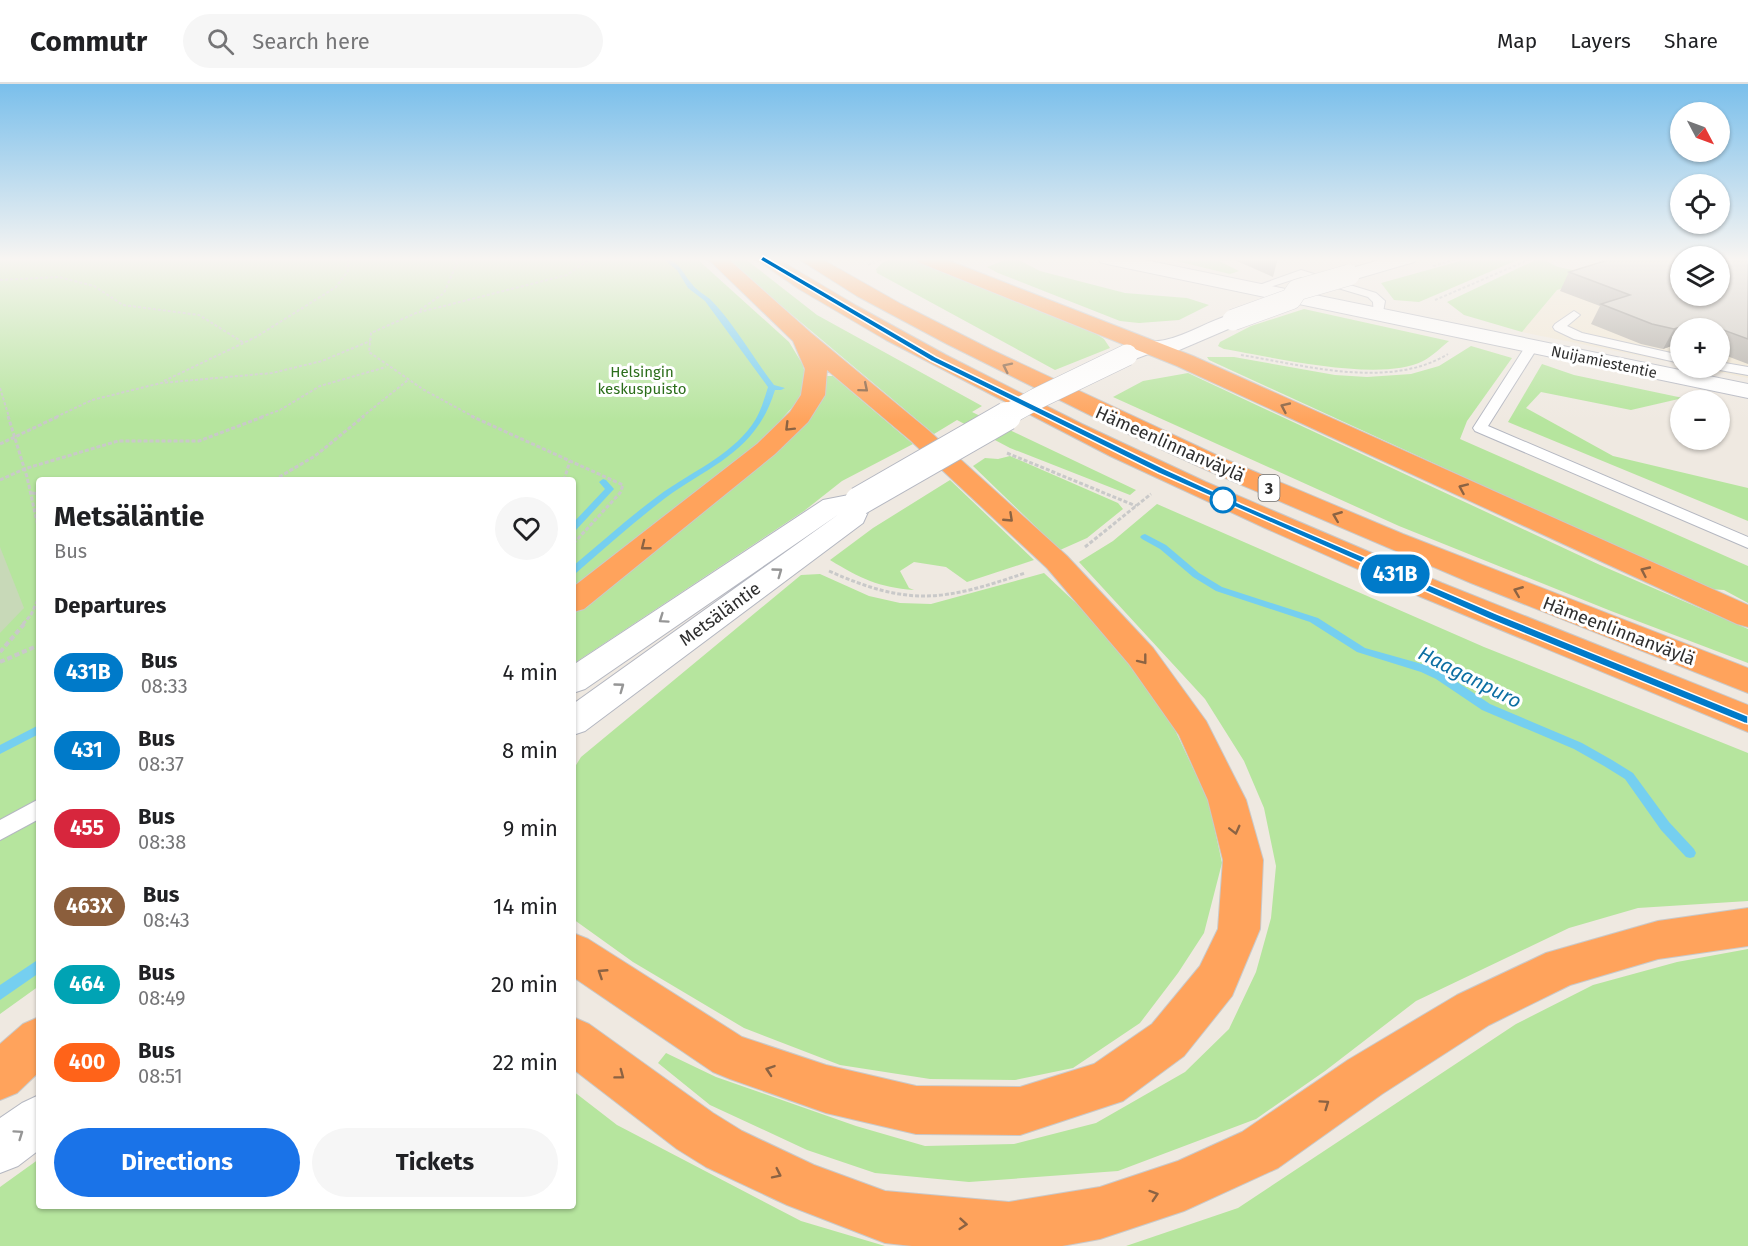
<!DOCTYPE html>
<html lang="en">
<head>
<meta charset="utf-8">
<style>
  :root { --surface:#fff; --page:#f6f6f6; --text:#202124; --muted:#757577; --line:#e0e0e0; --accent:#1a73e8 }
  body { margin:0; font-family:"Fira Sans",sans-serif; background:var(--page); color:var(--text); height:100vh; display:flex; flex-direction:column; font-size:22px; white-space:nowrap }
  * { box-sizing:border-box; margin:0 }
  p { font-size:20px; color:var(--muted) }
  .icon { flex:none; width:33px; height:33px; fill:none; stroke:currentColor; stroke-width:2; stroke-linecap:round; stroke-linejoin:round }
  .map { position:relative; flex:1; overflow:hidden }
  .drawer { position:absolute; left:36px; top:393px; width:540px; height:732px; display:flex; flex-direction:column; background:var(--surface); border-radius:6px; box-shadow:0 2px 4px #0004 }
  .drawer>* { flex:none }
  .badge { padding:0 12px; border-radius:20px; font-size:21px; line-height:39px }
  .needle { width:39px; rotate:131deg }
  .controls { position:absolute; left:1670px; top:18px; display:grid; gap:12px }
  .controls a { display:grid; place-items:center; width:60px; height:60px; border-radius:50%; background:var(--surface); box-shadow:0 2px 4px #0004; font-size:30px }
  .map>.badge { position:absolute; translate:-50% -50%; box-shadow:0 0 0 3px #fff }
  h2 { padding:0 18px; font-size:22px; line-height:54px }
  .round { display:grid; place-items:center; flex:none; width:63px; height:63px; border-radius:32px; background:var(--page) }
  .head { display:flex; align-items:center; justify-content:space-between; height:102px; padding:0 18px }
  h1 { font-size:28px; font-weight:700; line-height:45px }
  .button { display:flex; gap:12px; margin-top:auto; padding:12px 18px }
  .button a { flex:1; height:69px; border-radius:36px; background:var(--accent); color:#fff; font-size:24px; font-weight:700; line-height:69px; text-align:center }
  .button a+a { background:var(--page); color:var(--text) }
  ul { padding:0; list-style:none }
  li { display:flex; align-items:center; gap:18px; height:78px; padding:0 18px }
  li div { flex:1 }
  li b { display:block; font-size:22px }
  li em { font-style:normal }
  li .badge { min-width:66px; font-weight:700; text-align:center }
  header { display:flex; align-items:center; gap:36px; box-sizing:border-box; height:84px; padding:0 30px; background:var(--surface); border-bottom:2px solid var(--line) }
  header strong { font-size:28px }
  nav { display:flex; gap:33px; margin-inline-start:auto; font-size:21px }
  .search { width:420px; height:54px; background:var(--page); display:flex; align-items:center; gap:15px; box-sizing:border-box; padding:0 21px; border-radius:33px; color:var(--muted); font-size:22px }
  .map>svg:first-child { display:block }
</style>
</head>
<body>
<header>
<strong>Commutr</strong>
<div class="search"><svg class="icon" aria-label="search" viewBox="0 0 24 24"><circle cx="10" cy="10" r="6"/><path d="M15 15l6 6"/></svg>Search here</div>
<nav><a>Map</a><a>Layers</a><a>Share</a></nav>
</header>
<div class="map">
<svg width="1748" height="1162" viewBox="0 0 1748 1162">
  <rect width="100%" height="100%" fill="#efe9e1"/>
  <path fill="#f0e6d1" d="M1658,174h22v38h39l29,-38v120l-50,-10h21v-40h-39v36l-158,-32 35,-42z"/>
  <path fill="#b6e59e" d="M0,174h696l93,84 14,23 4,18 -11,20 -33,37 -190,150v-110h-534v506l-39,28z
    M727,174h17l73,57 165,91 -10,6 164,78 -6,5 -120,-47 -53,-28 -23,14 -156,-131z
    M893,174l11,3 1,-3h7l180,73 12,8 6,9 -55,22 -178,-97 -1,-4 6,-6z
    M1010,174h5l25,13 85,22 62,5 22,7 -30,15 -40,3 -19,-2 -122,-48 -11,-6z
    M1164,174h66l4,2 -15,1 20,10 -9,3z
    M1471,174h51l-103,44 -25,-2 -13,-17z
    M1540,174l18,9 24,5 26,-11 -15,-3h63l-99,32 -35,42 -58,-17 -17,-13z
    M1304,225l145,32c-8,6 -16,15 -26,20 -43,22 -151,-4 -199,-12l-6,-3 2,-4 31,-16z
    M1471,262l41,12 -45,63 -7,18 288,127v37l-24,-13 -16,-1 -499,-229 -2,-3h27l101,18 32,2 44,-3 28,-8z
    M1542,280l32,11 109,23 -52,12 -90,-18 -15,16 87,48 135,32v33l-240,-99z
    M1188,289l412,192 148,64v34l-137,-52 -212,-85 -286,-129 30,-16z
    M827,292h6l80,68 -71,37 -38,30 -231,153v-49l220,-178 25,-30z
    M1010,372l108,47 5,6 -36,29 -27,12 -87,-84 12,-8 13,1z
    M950,396l84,80 -67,22 -21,-15 -32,-5 -14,9 9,17 5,2c-36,-3 -53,-11 -84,-30l43,-32z
    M1157,420l327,143 264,106v148l-110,7 -69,20 -153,73 -91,70 -69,48 -138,52 -149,11 -94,-9 -68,-23 -97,-45 -52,-42 8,-10 50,24 140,49 69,20 89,-2 82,-21 89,-51 44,-43 27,-57 15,-54 5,-52 -12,-58 -20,-47 -39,-62 -126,-137 34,-21z
    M1044,489l36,34 46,52 49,71 34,72 13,61 -18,70 -26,40 -38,50 -67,45 -58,12 -85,-1 -90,-14 -96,-37 -111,-66 -60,-43v-149l8,-13 220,-182 19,-1 49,22 31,7 31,1z
    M1748,865v297h-622l112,-38 278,-184 77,-39 84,-23z
    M573,1007l44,34 184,96 84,25h-885v-59l39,-28v47h534z"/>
  <path fill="#c8d9b8" d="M0,463l24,61 -24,25z"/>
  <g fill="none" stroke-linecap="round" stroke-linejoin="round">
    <path fill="#75cff0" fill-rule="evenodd" d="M662,174c16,0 21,16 30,26 4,6 12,10 18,15 22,22 39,52 58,78l6,8 11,3 -4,2h-6c-19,62 -63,74 -111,109 -30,23 -59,49 -88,74l-3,1v-8c28,-23 55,-48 85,-70 31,-23 71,-39 94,-71 8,-11 12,-25 16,-38l-63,-86 -17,-13 -11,-18z
      M603,395l3,1 8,9 -38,41 -3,1v-8l32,-34 -6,-7z
      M1145,450l21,11 33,28 23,14 96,31 47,30 64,18 15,7 46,31 92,39 30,17 21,13 36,49 25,27 2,4 -2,4 -4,1 -4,-1 -25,-27 -36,-51 -21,-13 -30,-17 -92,-39 -46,-31 -15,-7 -64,-20 -47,-30 -94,-31 -23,-14 -33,-28 -18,-10 -2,-2 2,-2z
      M39,641v9l-39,20v-9z
      M39,875v14l-39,27v-15z"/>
    <defs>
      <path id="lane" d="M1301,186l75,23 9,8 -3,17h-8l-1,-16 -5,-5 -67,-20 -47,15 -6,-3z
        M1574,227l6,4 -13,11 15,7 98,22v8l-106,-24 -19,-9 -2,-3 2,-3z
        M1532,259l6,4 -50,79 260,111v11l-273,-117 -2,-3 54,-84z
        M1719,278l29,5v8l-34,-6 5,-1z
        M39,715v20l-39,21v-20z"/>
      <path id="secondary" d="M1098,174h37l613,126v14l-641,-134 -7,-2z
        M1386,174h30l-2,4 -65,19 -7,-2 -3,-4 3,-4z
        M1233,230l7,2 3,4 -3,4 -63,27 -26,2 -24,9 -8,-2 -3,-5c10,-15 34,-12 49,-15 23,-5 45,-20 68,-26z
        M859,409l10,2 4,6 -10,22 -278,208 -12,4v-31l266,-190 -254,175 -12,4v-28l250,-165z
        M39,1011v55l-21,16 -18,7v-55l22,-15z"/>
      <path id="highway" d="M707,174h20l84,75 117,97 139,126 86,92 53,73 40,79 17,60 -3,69 -28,67 -48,60 -61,45 -103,34 -104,-1 -90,-21 -96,-34 -17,-7 -140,-95v-44l15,6 154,98 84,28 90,21 104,1 74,-23 58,-40 48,-58 18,-37 5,-69 -15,-60 -29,-65 -50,-71 -82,-96 -137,-128 -83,-70 -2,25 -17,27 -33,32 -191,155 -11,3v-25l184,-143 33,-32 11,-17 4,-26 -12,-28z
        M754,174h22l81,48 89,49 136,69 124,58 236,101 306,122v27l-327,-135 -156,-69 -155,-72 -224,-116 -87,-51z
        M797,174h23l81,46 91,46 235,110 176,74 345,134v25l-277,-110 -262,-112 -87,-40 -175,-87 -90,-48z
        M916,174h26l251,98 555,249v22l-11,-3 -560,-258 -259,-104z
        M1748,824v38l-90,13 -88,26 -81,40 -107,69 -104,74 -94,43 -84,28 -38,7h-150l-27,-3 -98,-38 -81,-38 -29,-18 -104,-80v-52l16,7 124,89 29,18 72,34 71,26 124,11 91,-15 78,-26 64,-29 106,-72 109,-65 89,-42 112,-32z
        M39,933v55l-22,21 -17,7v-56l23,-20z"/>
    </defs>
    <use href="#lane" stroke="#b4b7c1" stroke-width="2"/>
    <use href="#secondary" stroke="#b4b7c1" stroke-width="2"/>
    <use href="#highway" stroke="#c9c9c9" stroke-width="2"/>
    <path stroke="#c9c9c9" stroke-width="2" stroke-dasharray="3 2" stroke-linecap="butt" d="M868,181l16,-7
      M1433,182l28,-8
      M0,196l59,-3 35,9 29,19 76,10 45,28
      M1435,216l98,-42
      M420,226l24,-17 15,-35
      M1241,271c63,10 148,35 207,-1
      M164,297l92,-44 80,-50 12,-16v-13
      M0,304l9,29
      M56,333l36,-17 69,-17 111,-10 50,-12 48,-20
      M261,333l19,-7 40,-24 66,-19
      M362,333l46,-37
      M474,333l-50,-27 -55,-38 2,-19 45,-20 151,-38 24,-17"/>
    <path stroke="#c9c9c9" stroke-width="3" stroke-dasharray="4 2" stroke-linecap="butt" d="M8,332l19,61 12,54
      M471,332l152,69 -3,8 -47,51
      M0,360l59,-28
      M1007,369l129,53
      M0,396l24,-11 94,-28h81l66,-25
      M274,396l41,-24 49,-40
      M564,396l6,-19
      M32,409l7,1
      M1085,463l66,-53
      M829,487c81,36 114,30 196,2
      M23,540l8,-9 8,-18"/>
    <path stroke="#c9c9c9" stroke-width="4" stroke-dasharray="5 3" stroke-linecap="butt" d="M0,568l25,-29
      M0,578l39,-17"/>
    <use href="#lane" fill="#fff" fill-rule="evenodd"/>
    <use href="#secondary" fill="#fff" fill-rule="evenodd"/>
    <use href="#highway" fill="#ffa35c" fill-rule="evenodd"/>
    <defs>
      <path id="secondary-bridge-far1" d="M1233,236l58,-21 6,-9 52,-15
        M1004,333l32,-18 91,-44"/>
      <path id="secondary-bridge" d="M859,417l148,-85"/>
    </defs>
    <use href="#secondary-bridge-far1" stroke="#b4b7c1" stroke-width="22" stroke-linecap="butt"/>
    <use href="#secondary-bridge" stroke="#b4b7c1" stroke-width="30" stroke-linecap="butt"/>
    <use href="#secondary-bridge-far1" stroke="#fff" stroke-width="21"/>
    <use href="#secondary-bridge" stroke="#fff" stroke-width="28"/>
  </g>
  <path fill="#afaba4" d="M1230,174h48l-5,19z
    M1748,174v106l-29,-11v-25h-39v15l-17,6 -22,-5 -50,-20 9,-18 -40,-15 9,-19z"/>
  <path fill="#8e8b86" d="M1699,237l-5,7h-14v15l-17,6 11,-20z"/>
  <path fill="#cbc7bf" stroke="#8e8b86" stroke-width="1.5" d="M1614,174h66v38h39v-38h29v81l-49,-18 -25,8 -22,-5 -51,-20 29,-9 -61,-23z"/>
  <defs><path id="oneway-chevron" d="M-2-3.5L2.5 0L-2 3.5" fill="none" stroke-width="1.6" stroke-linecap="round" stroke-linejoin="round" transform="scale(1.5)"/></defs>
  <g stroke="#8c6343">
    <use href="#oneway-chevron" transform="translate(1007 283) rotate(-154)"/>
    <use href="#oneway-chevron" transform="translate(864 304) rotate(40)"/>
    <use href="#oneway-chevron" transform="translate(1285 323) rotate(-155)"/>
    <use href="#oneway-chevron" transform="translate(789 343) rotate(135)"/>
    <use href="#oneway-chevron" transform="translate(1463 404) rotate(-156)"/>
    <use href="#oneway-chevron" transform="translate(1337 432) rotate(-158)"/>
    <use href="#oneway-chevron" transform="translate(1009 434) rotate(43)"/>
    <use href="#oneway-chevron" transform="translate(645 462) rotate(142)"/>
    <use href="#oneway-chevron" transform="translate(1645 487) rotate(-155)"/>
    <use href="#oneway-chevron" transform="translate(1518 507) rotate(-158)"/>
    <use href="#oneway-chevron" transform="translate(1143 576) rotate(52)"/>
    <use href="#oneway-chevron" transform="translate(1235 746) rotate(76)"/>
    <use href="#oneway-chevron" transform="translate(602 889) rotate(-147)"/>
    <use href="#oneway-chevron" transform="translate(770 986) rotate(-161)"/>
    <use href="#oneway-chevron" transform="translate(620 991) rotate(37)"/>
    <use href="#oneway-chevron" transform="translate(1325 1020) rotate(-35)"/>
    <use href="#oneway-chevron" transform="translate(777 1090) rotate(26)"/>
    <use href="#oneway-chevron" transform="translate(1154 1111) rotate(-18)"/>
    <use href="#oneway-chevron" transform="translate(963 1140) rotate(5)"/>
  </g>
  <g stroke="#969696">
    <use href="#oneway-chevron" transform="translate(778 488) rotate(-36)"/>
    <use href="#oneway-chevron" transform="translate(663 535) rotate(145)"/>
    <use href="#oneway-chevron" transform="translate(620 603) rotate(-36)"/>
    <use href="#oneway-chevron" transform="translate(19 1050) rotate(-35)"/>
  </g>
  <linearGradient id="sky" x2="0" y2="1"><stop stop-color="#7abfeb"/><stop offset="0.52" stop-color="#f8f5f2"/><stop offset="1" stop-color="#f8f5f2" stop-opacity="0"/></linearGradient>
  <rect width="1748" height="337" fill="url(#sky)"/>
  <path fill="#007ac9" stroke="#fff" stroke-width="1.5" d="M763,172l173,101 229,112 76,35 256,110 251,102v8l-4,-1 -255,-104 -331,-146 -227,-112 -171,-101z"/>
  <circle fill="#fff" stroke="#007ac9" stroke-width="3" cx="1223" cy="416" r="12"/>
  <g text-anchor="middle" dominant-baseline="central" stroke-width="6" stroke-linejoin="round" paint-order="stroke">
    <g font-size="15" fill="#2e2e2e" stroke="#fff">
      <text transform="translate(1604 278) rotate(12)">Nuijamiestentie</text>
    </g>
    <g font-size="15" fill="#2c6e1b" stroke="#fff">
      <text x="642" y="288">Helsingin<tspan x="642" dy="17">keskuspuisto</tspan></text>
    </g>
    <rect fill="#fff" stroke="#6d6d6d" stroke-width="1.5" x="1258.5" y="391" width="21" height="26" rx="4.5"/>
    <g font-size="16" font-weight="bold" fill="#2e2e2e">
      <text x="1269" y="404">3</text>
    </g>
    <g font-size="18" fill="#2e2e2e" stroke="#fff">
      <text transform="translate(1170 360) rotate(24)">Hämeenlinnanväylä</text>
      <text transform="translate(720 530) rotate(-36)">Metsäläntie</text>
      <text transform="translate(1619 547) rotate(21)">Hämeenlinnanväylä</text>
    </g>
    <g font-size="20" font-style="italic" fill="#0d6fa3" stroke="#fff">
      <text transform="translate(1470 593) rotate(27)">Haaganpuro</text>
    </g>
  </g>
</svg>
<div class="controls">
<a><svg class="needle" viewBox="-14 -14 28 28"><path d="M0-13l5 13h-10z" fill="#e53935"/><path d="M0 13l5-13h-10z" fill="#757577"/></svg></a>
<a><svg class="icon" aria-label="locate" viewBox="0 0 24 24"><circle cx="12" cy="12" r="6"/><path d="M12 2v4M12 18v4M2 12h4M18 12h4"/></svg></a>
<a><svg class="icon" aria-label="layers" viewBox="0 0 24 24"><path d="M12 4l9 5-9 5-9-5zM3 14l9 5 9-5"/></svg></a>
<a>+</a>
<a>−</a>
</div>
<b class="badge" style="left:1395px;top:490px;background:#007ac9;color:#fff">431B</b>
<section class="drawer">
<div class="head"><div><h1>Metsäläntie</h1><p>Bus</p></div><a class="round"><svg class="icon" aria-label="heart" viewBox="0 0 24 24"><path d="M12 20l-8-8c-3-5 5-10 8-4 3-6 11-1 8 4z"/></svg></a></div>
<h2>Departures</h2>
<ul>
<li><span class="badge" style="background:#007ac9;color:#fff">431B</span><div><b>Bus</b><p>08:33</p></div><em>4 min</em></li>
<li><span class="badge" style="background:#007ac9;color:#fff">431</span><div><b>Bus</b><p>08:37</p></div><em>8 min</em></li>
<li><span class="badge" style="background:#d7263d;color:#fff">455</span><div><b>Bus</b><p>08:38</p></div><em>9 min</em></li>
<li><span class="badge" style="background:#8b5e3c;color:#fff">463X</span><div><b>Bus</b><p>08:43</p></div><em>14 min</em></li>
<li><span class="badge" style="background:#00a3b4;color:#fff">464</span><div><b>Bus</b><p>08:49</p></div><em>20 min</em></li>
<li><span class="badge" style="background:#ff6319;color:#fff">400</span><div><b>Bus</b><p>08:51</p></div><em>22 min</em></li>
</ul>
<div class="button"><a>Directions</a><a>Tickets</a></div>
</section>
</div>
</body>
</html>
